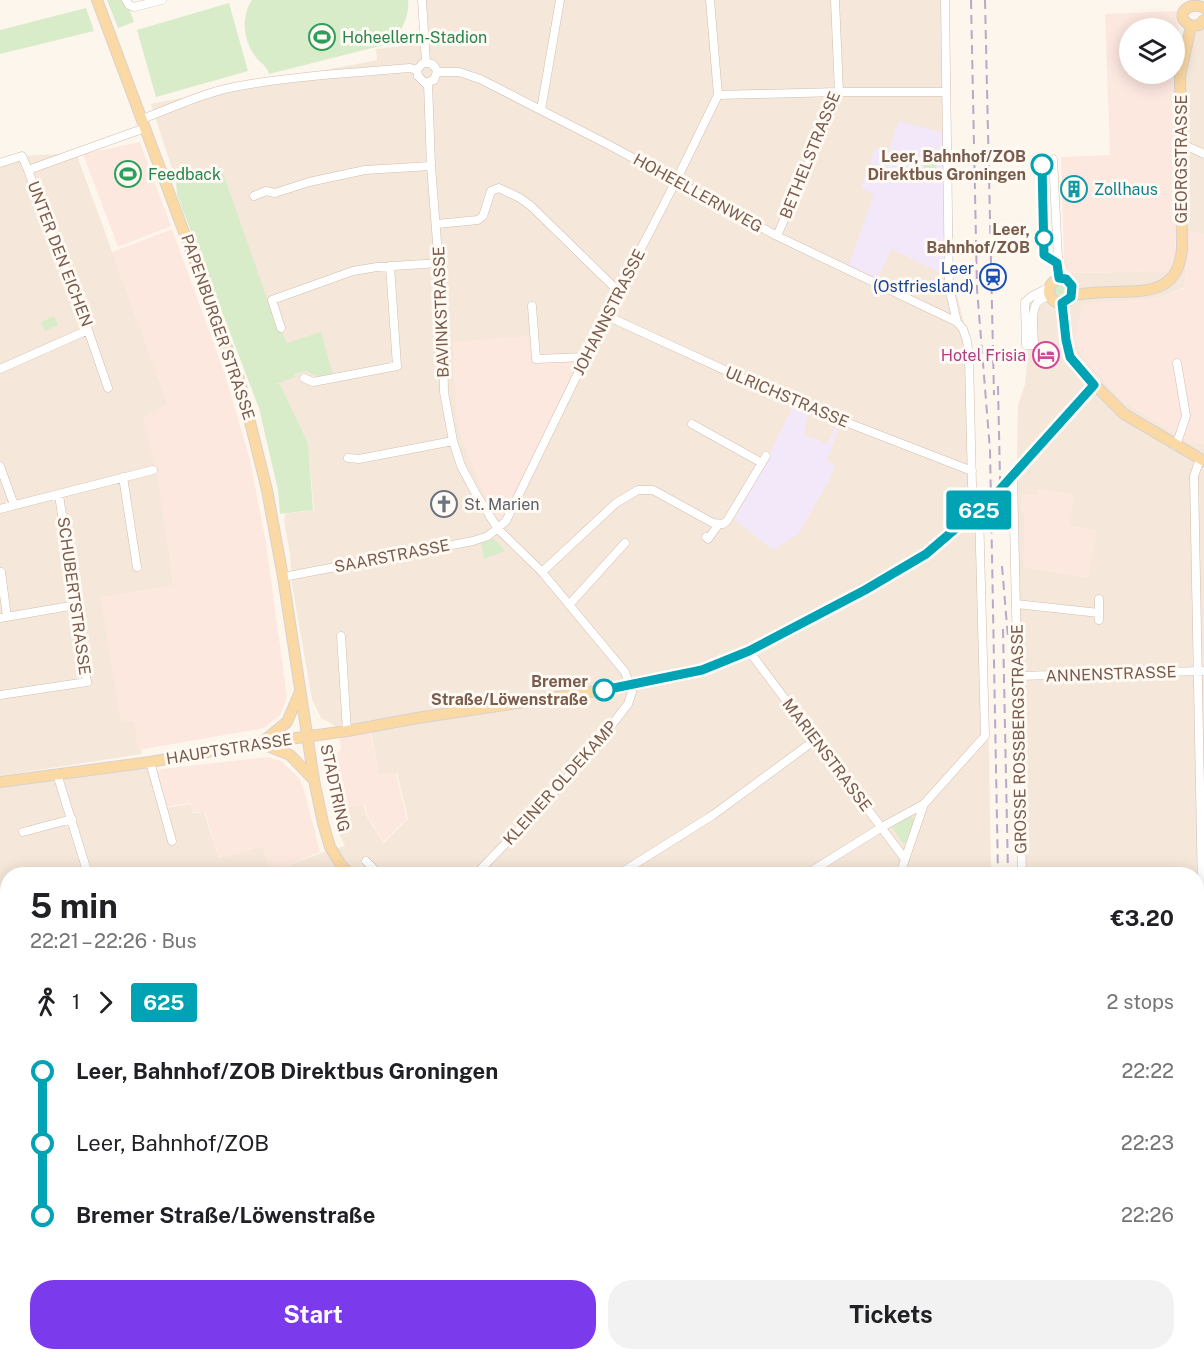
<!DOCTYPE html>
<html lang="en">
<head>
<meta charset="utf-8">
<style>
  :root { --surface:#fff; --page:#f2f2f2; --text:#202124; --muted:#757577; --accent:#7c3aed }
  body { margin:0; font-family:"Public Sans",sans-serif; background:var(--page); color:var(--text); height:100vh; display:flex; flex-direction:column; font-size:22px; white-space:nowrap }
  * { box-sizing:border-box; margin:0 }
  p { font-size:20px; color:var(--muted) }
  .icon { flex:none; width:33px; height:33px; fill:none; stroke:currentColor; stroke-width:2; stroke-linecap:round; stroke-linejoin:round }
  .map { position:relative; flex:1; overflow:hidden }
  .sheet { position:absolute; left:0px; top:867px; width:1204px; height:494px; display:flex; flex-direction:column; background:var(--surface); border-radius:24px 24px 0 0; box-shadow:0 3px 15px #0003 }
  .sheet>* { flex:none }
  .badge { padding:0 12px; border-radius:4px; font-size:21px; line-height:39px }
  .buttons { position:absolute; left:1119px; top:18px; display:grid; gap:12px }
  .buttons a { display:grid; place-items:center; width:66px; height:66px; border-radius:50%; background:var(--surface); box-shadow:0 3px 15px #0003; font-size:30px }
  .map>.badge { position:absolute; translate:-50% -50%; box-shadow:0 0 0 3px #fff }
  .legs { display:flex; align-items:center; gap:9px; height:66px; padding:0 30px; font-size:20px }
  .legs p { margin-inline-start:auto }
  .overview { display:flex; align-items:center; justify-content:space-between; height:102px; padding:0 30px }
  h1 { font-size:33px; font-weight:700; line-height:45px }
  .cta { display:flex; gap:12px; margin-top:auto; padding:12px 30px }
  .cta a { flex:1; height:69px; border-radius:24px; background:var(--accent); color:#fff; font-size:24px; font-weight:700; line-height:69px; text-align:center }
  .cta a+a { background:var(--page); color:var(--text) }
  ul { padding:0 30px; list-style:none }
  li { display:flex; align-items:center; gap:21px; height:72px; font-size:22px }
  li i { display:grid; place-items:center; width:9px; height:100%; margin:0 8px; background:currentColor }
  li i::after { content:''; width:15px; height:15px; margin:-8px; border:4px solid; border-radius:50%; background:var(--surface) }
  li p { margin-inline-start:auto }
  li:first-child i { background:linear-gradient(#0000 50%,currentColor 0) }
  li:last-child i { background:linear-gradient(currentColor 50%,#0000 0) }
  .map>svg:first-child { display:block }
</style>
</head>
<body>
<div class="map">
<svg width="1204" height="1360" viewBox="0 0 1204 1360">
  <rect width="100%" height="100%" fill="#fdf6ec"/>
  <path fill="#f5e8da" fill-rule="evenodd" d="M426,0h523l4,281 15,56 3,85 7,81 -48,49 50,-33 9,228 2,127h-983v189l-8,3v-280l153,-21 12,43 26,-4 2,9 11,-1 15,46 43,-12 10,25 49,-18 24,-7 -7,-14 -6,-23 32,-4 1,8 18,30 25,-24 -11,-46 -18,2 -9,-48 -31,5 -5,-7 -13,-7 -9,-19 -20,-114 -2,-31 -6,-33 1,-7 29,-4 -6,-67 -28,-59 -3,1 -35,-86 21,-5 -42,-127 -45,14 -25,-77 226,-44 -1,-11 52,-6z
    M1204,26v208l-16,-2 -3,55 -25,11 -78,7 120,139 2,-2v716l-7,4v-288h-179l-4,-268 4,-201 7,-21 2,-21 1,-57 10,-9 10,-1 3,5 10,4 10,-5 4,-10 -1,-7 -4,-5 1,-5 100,-2 4,-9v-14h11l-1,-183 9,-31zM1038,490l31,36 27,5 -8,47 -64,-12v-53l-3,-4v-15l17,2z
    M76,153l92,251 -11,65 17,117 -52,136 12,-2 8,34 -142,22v-613l22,-7z
    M1197,1183l7,1v176h-97l3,-7h87z
    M417,1353h592v7h-597z"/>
  <path fill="#fde8e0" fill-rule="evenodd" d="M1178,11l1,41 -4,24 1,124 -1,62 -4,9 -100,2 -6,-4 -1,-3 -3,-109 49,-2 -5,-141zM1130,28h44v46h-44z
    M140,142l31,84 -53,21 -35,-93z
    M172,229l53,145 25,86 16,83 21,154 -6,17 -17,14 -126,22 -4,-30 -13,2 -20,-125 73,-12 -17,-111 -14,-56 25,-14 -56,-152z
    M1188,231l16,3v208l-2,2 -13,-1 -67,-42 -42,-47 -5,-15 7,-35 78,-6 25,-10z
    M531,336l4,25 44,-1 -74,157 -6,3 -14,-23 -25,-63 -4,-23 -3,-69z
    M1038,489l36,5 -5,32 28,5 -9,47 -64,-12v-53l-3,-4v-15l16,2z
    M369,727l10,48 17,-2 11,46 -24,23 -17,-29 -1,-8 -33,4 -5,-34 2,-16 12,-10 -2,-17z
    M267,757l14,4 18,17 5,11 16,63 -48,19 -10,-25 -43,12 -14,-46h-12l-2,-9 -26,4 -11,-37z"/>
  <path fill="#f3e8fa" d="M899,121l48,13 1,142 -57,-27 -13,29 -29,-13 25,-71 -13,-6 15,-41 12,5z
    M794,404l16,7 -6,15 2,2 -2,7 24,9 9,-23 4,1 -14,38 8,5 -4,12 -32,56 -26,17 -39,-31 31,-56z"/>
  <path fill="#d8ecc9" d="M107,0h19l8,22 -16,6z
    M252,0h156c2,17 -7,27 -12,42l-127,32c-2,-9 -9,-11 -14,-18 -12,-16 -14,-40 -3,-56z
    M229,3l19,68 -92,26 -19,-67z
    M86,8l8,23 -94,23v-24z
    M936,158l1,20 -13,1 -1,-20z
    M221,167l57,163 5,4 4,9 34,-11 12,42 -14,3 -13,-6 -12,3 1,3 -19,7h4l28,59 5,67 -33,4 -2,-24 -19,-82 -82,-213 -1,-14z
    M1054 291a7 7 0 1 1 14 0a7 7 0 1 1-14 0Z
    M54,316l4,9 -13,6 -4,-9z
    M494,539l11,12 -21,8 -3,-16z
    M910,816l6,4 -9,21 -4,3 -11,-17z
    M7,1069l1,284h409l-5,7h-412v-288z
    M1029,1353h81l-3,7h-78z"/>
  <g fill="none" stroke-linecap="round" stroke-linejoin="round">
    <defs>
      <path id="minor" d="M126,0l3,5 5,2 28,-7
        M422,0l4,63
        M710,0l8,95
        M417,70l1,6 7,7 9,-3 3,-8
        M417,70l5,-6c7,-3 13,0 15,8
        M437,72h22l21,7 129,66 168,91 180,86
        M428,83l3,83 11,140 2,86 9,49 8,25 15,28 22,35 44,43 83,100 7,20 -4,12c-46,61 -99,116 -152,170
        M718,95l121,-3h107
        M541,110l19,-110
        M142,119c30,-11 61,-26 92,-32 57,-11 118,-14 176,-19l7,2
        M1181,146l8,1 15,7
        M1053,159l6,119
        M0,163l22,-7 6,14
        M254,196l12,-5 9,2 34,-11 56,-12 66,-4
        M437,224l41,-4 5,-4 8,-25 8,-3 21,10 11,8 88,86
        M777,236l62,-144 -4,-92
        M1044,290l-12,6 -7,6 1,43h8c0,-14 -6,-43 10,-47
        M532,306l4,53 50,-2
        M607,316l187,86 178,69
        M281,328l-9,-28 81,-29 24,-4 63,-4
        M0,369l88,-39
        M304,378l9,4 84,-16 -7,-100
        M108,388l-20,-58 -60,-160 117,-42
        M692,424l70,39
        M1176,446l10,-30 -9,-53
        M348,458l11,1 94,-18
        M1200,459l-6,17 10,519
        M0,466l14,39
        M123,477l14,90
        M1013,477l9,397
        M0,509l153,-39
        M706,537l2,2 11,-15
        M1,572l6,45
        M542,572l74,-69 22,-13h15l60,33 10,1 4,-3 39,-65
        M283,577l190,-36 15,-5 18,-15 95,-195 75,-145 42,-86
        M1016,604l83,9v7
        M569,605l56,-62
        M1099,613v-14
        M0,618l76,-13
        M341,636l6,95
        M749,651l156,208
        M1018,676l184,-5
        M0,695l87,-13 -28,-187
        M150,762l22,79
        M57,774l31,100
        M23,832l49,-13
        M366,861l10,10 5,3
        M619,874l94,-59 102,-75
        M807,874l75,-47 42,-23
        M900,874l24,-70 61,-68 -6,-226 -4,-9 -3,-16 -3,-127 -2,-17 -4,-12 -6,-7 -8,-35 -4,-287
        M0,952l8,-2
        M1197,1052h7
        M0,1070l8,-3
        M1197,1238l7,5
        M1197,1338l7,-15
        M896,1353l4,7
        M1027,1353l1,7
        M468,1360l3,-7
        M564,1360l2,-7
        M695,1360l3,-7
        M775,1360l4,-7
        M1187,1360l3,-7"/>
      <path id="major" d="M97,0l143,382 27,108 16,87 31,203 9,43 7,24 11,18 9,9
        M1204,8c-15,-8 -32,8 -13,18l8,-1 5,-5
        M1049 291a12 12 0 1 1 24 0a12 12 0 1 1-24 0Z
        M1072,295c12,-1 25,-3 37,-3 35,-1 69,3 73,-43l-2,-173 11,-50
        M1062,303c4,24 0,47 17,66l45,45 80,47
        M265,740l22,-18 12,-28
        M262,744l28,11 24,25
        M0,782l150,-20 110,-19 87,-12 70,-13 214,-32 71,-16 47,-19 42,-21 135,-76 70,-60 98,-109
        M1197,1161l7,-5"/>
      <path id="highway" d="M1197,1178l7,1"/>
    </defs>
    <use href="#minor" stroke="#d1beb0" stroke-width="9"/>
    <use href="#major" stroke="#dad1cd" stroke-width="12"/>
    <use href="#highway" stroke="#dad1cd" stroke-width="14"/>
    <use href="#minor" stroke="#fff" stroke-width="8"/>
    <use href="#major" stroke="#fbd9a5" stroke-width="10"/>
    <use href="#highway" stroke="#f7b7a3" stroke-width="12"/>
    <path stroke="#b9a8c9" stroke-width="2" stroke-dasharray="9 6" stroke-linecap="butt" d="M971,0l6,289 13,161 8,424
      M985,0l9,395
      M998,386l3,138
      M1002,566l6,72
      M1003,629l5,245
      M1014,1353v7
      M862,1360l5,-7"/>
  </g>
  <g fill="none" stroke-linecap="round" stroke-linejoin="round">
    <defs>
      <path id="line-1" d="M604,690l98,-20 47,-19 116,-61 61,-36 70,-60 98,-109 -24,-28 -4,-17 -4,-37 9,-6 1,-11 -6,-7 -7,-1 -2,-15 -13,-8 -2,-90"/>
    </defs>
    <use href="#line-1" stroke="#fff" stroke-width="14"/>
    <use href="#line-1" stroke="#00a3b4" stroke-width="9"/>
  </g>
  <defs>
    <symbol id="stadium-ring" viewBox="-11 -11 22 22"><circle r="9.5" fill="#fffaf3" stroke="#2e9e5b" stroke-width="1.5"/><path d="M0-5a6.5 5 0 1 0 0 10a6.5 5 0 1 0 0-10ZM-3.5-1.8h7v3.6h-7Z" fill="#2e9e5b"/></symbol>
    <symbol id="building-ring" viewBox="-11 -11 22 22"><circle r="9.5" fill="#fffaf3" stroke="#0f9aa8" stroke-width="1.5"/><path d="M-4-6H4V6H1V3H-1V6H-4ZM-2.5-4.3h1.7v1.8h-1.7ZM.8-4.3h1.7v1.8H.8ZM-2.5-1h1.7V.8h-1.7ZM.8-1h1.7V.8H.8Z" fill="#0f9aa8"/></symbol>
    <symbol id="station-ring" viewBox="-11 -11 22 22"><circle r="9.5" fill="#fffaf3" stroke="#1a4fb4" stroke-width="1.5"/><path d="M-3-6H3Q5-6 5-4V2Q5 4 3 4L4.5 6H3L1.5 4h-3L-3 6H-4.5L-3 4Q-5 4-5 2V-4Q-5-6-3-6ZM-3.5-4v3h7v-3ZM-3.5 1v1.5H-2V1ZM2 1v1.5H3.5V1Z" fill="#1a4fb4"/></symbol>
    <symbol id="hotel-ring" viewBox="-11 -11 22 22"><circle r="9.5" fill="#fffaf3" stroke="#d1479c" stroke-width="1.5"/><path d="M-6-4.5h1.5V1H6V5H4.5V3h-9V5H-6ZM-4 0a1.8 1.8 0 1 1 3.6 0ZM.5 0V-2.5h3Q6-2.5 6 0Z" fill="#d1479c"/></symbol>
    <symbol id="church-ring" viewBox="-11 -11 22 22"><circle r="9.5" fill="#fffaf3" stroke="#6b7280" stroke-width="1.5"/><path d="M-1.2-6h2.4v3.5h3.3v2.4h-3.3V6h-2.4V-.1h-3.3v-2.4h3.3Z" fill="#6b7280"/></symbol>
  </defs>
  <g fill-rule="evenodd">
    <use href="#stadium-ring" x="307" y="22" width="30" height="30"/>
    <use href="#stadium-ring" x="113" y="159" width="30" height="30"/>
    <use href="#building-ring" x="1059" y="174" width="30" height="30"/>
    <use href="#station-ring" x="978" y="262" width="30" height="30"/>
    <use href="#hotel-ring" x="1031" y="340" width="30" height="30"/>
    <use href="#church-ring" x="429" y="489" width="30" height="30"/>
  </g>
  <g fill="#fff" stroke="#00a3b4" stroke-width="3">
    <circle cx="1042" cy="165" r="10"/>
    <circle cx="1044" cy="238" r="8"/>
    <circle cx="604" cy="690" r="10"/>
  </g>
  <g text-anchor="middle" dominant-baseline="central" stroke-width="6" stroke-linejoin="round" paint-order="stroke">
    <g font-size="16" fill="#27864d" stroke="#fffaf3" text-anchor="start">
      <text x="342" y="37">Hoheellern-Stadion</text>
      <text x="148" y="174">Feedback</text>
    </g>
    <g font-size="16" fill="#7a5c4d" stroke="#fffaf3">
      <text transform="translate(810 155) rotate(-68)">BETHELSTRASSE</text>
      <text transform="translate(1181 159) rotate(-90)">GEORGSTRASSE</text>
      <text transform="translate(698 193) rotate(29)">HOHEELLERNWEG</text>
      <text transform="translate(60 254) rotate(69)">UNTER DEN EICHEN</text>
      <text transform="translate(441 312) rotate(-92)">BAVINKSTRASSE</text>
      <text transform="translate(609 312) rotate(-63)">JOHANNSTRASSE</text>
      <text transform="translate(218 327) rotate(71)">PAPENBURGER STRASSE</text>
      <text transform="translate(787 397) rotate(23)">ULRICHSTRASSE</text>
      <text transform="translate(392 556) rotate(-11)">SAARSTRASSE</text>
      <text transform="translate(74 596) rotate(82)">SCHUBERTSTRASSE</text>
      <text transform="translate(1111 674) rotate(-2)">ANNENSTRASSE</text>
      <text transform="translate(1019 739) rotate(-91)">GROSSE ROSSBERGSTRASSE</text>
      <text transform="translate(229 749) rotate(-9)">HAUPTSTRASSE</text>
      <text transform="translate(827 755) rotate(53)">MARIENSTRASSE</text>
      <text transform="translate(560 783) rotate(-48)">KLEINER OLDEKAMP</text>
      <text transform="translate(335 788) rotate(78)">STADTRING</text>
    </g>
    <g font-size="16" font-weight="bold" fill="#7a5c4d" stroke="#fffaf3" text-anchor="end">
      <text x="1026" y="156">Leer, Bahnhof/ZOB<tspan x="1026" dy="18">Direktbus Groningen</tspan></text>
      <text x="1030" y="229">Leer,<tspan x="1030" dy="18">Bahnhof/ZOB</tspan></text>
      <text x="588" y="681">Bremer<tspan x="588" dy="18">Straße/Löwenstraße</tspan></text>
    </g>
    <g font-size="16" fill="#0d838f" stroke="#fffaf3" text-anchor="start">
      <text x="1094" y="189">Zollhaus</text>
    </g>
    <g font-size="16" fill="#164399" stroke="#fffaf3" text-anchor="end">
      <text x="974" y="268">Leer<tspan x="974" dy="18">(Ostfriesland)</tspan></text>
    </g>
    <g font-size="16" fill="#b23c85" stroke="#fffaf3" text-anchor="end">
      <text x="1026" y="355">Hotel Frisia</text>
    </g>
    <g font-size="16" fill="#5b616d" stroke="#fffaf3" text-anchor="start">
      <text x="464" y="504">St. Marien</text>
    </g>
  </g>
</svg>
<div class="buttons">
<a><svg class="icon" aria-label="layers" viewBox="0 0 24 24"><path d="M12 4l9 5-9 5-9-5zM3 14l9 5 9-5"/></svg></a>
</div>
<b class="badge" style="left:979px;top:510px;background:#00a3b4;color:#fff">625</b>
<section class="sheet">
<div class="overview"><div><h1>5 min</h1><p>22:21 – 22:26 · Bus</p></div><b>€3.20</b></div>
<div class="legs"><svg class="icon" aria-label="walk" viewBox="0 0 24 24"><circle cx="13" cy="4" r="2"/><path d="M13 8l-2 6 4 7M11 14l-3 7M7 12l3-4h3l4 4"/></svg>1<svg class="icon" aria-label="forward" viewBox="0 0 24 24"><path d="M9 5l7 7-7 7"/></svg><b class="badge" style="background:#00a3b4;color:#fff">625</b><p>2 stops</p></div>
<ul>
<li><i style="color:#00a3b4"></i><b>Leer, Bahnhof/ZOB Direktbus Groningen</b><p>22:22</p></li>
<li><i style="color:#00a3b4"></i><span>Leer, Bahnhof/ZOB</span><p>22:23</p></li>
<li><i style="color:#00a3b4"></i><b>Bremer Straße/Löwenstraße</b><p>22:26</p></li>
</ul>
<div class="cta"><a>Start</a><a>Tickets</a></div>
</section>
</div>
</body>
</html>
